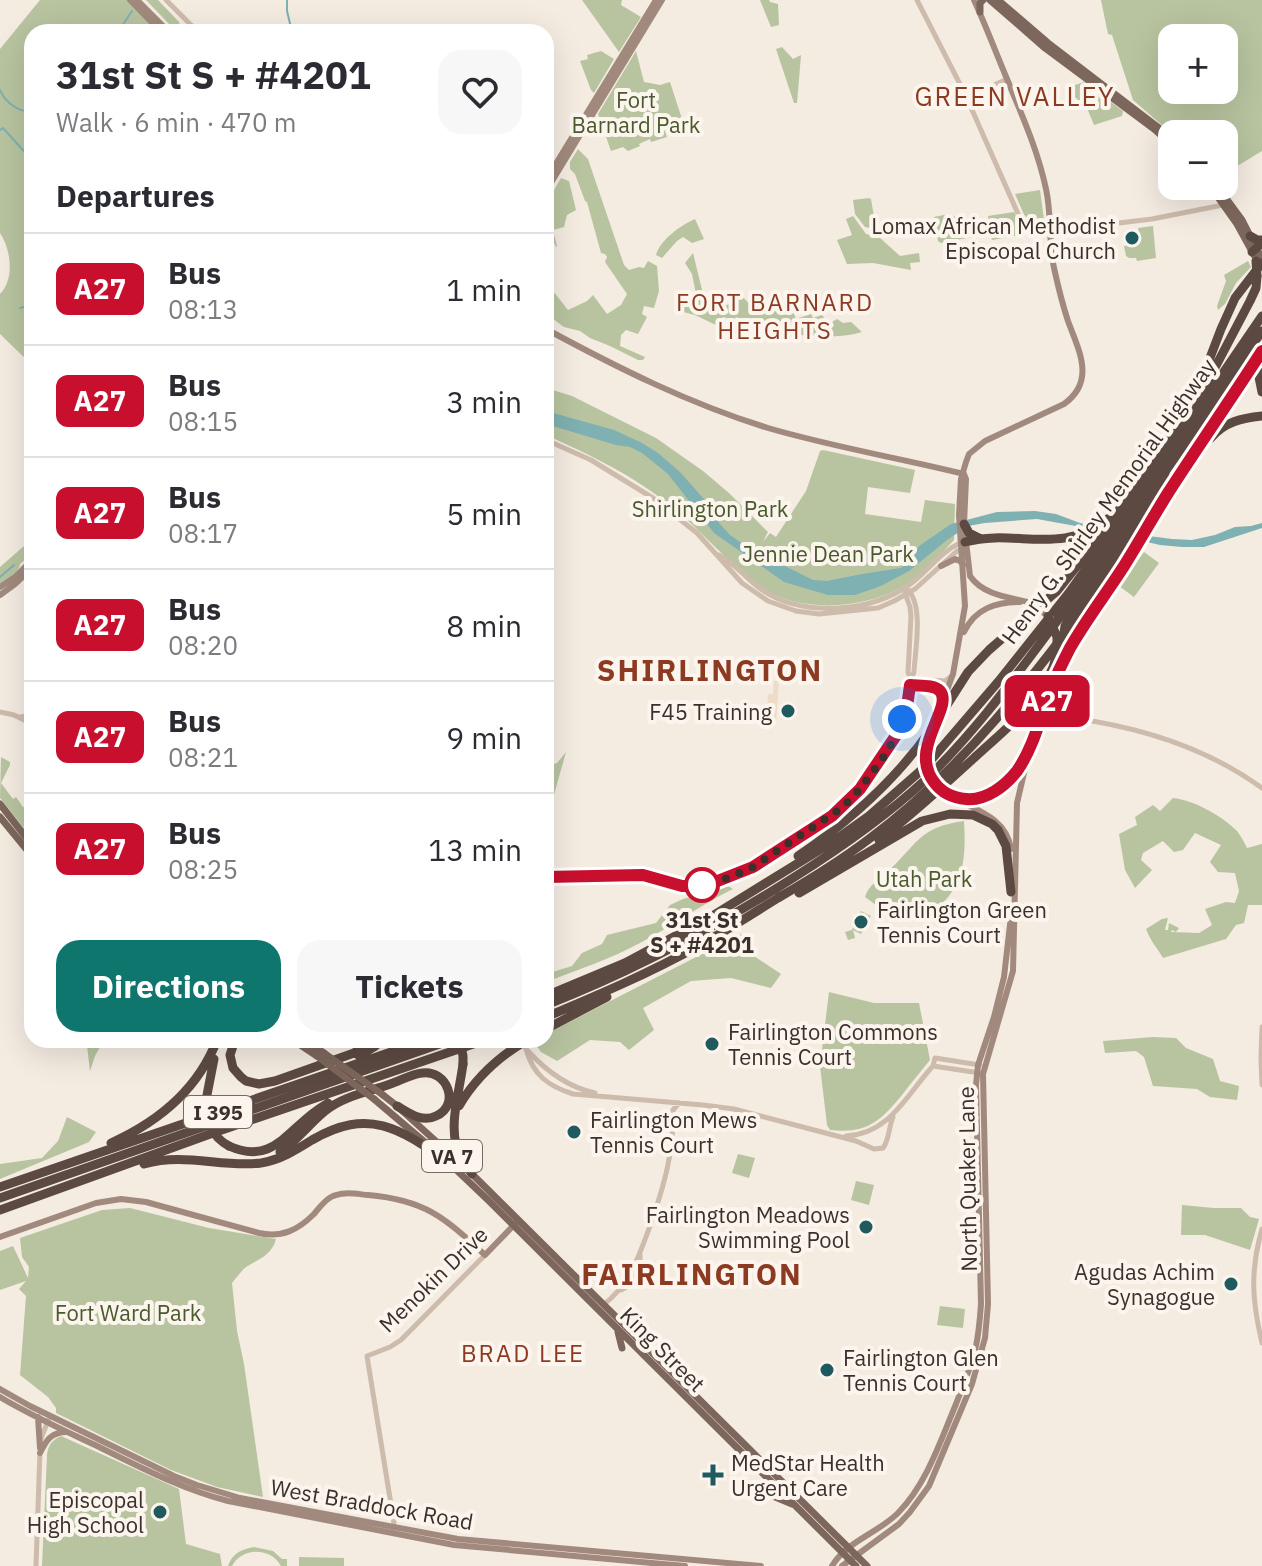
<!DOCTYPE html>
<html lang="en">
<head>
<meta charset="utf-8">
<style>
  :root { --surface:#fff; --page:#f7f7f7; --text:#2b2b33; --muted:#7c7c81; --line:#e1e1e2; --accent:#0f766e }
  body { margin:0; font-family:"IBM Plex Sans",sans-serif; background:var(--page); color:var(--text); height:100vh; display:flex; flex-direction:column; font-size:30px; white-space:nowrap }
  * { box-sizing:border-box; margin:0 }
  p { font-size:26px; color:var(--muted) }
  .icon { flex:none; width:44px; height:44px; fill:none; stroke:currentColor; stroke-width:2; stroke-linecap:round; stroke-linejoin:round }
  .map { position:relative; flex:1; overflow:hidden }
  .details { position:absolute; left:24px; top:24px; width:530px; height:1024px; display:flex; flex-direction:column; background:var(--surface); border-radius:24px; box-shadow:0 8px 32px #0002 }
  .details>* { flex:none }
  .badge { padding:0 16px; border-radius:12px; font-size:28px; line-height:52px }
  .tools { position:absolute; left:1158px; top:24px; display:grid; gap:16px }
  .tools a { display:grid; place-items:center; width:80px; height:80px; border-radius:16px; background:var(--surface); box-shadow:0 8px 32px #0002; font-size:40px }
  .you { position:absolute; width:40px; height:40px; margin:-20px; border:6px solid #fff; border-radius:50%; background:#1a73e8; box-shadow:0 0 0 12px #1a73e833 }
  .map>.badge { position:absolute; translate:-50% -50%; box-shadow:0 0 0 4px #fff }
  h2 { padding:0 32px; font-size:30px; line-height:72px }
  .round { display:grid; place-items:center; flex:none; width:84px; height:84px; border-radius:24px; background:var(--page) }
  .headline { display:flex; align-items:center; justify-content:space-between; height:136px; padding:0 32px }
  h1 { font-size:38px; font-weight:700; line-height:60px }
  .action { display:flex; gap:16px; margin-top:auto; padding:16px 32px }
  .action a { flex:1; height:92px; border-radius:24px; background:var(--accent); color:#fff; font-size:32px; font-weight:700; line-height:92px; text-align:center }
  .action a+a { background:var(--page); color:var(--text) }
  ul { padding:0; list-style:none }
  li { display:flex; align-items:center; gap:24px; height:112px; padding:0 32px; border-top:2px solid var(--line) }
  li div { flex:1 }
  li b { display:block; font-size:30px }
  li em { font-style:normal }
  li .badge { min-width:88px; font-weight:700; text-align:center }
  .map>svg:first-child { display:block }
</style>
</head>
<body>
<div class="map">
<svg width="1262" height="1566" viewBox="0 0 1262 1566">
  <rect width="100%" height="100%" fill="#f4ebe1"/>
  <path fill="#b8c4a0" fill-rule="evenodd" d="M40,0h87l31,32h-126v333l-32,-31v-40c15,-15 11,-45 0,-61v-184z
    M146,0h12l22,23 -7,5z
    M582,0h40l-1,5 20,12 -22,35z
    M760,0h9l1,2 8,2 1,21 -8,2z
    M1101,0h161v151l-38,23v-40h-52l-39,-34 -21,-65 -4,-1zM1172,38h52v52h-52z
    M782,47l11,12 8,-4 -4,48h-3l-18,-54z
    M601,51l13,8 -20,34 -3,-3 -11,-29 8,-2 -1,-4z
    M636,51l8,31 16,3 10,-3 12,37 -18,10 3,8 -16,5 -1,-3 -11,5 1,2 -12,5 -5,-4 -12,4 -13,-37z
    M1084,82l39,29 -1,5 -28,9 -7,-17 -7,1 -3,-11 -8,1 -3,-11z
    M578,149l10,10 36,106 5,5 10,-3 5,1 4,-7 9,5 2,25 -5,17 -10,-2 -2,8 5,3 -9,17 -12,-4 -5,5 -1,11 25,11 -2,3h-5l-28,-14 -20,-8 -10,-7 -16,-4 -18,-13v-32l22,28 19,-9 6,-6 14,19 14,-9 6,-11 -22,-32 2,-5 -2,-3 -4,-1 -14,-51 -2,-1 -10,-27 -5,-5v-7z
    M561,178l8,3 7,29 -9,5 -3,12 -11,3 4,16 -1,1 -6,-13 -4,-2v-28z
    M1040,190l5,37 -12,2 -4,-3 -14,-32z
    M869,198l2,1 5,30 -11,-2 -10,-13 -2,-14z
    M1014,212l11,22 -33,6 -4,-24z
    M944,215c16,0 25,7 28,22l-31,6 -3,-2 -4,-24z
    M853,216l13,18 13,3 21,19 19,-3 1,9 -10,1 1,7 -38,-7 -26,1 -10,-24 15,-5 -6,-16z
    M695,219l9,20 -12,4 -9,-6 -6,4 -15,17 -6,-3c4,-15 25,-30 39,-36z
    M1153,226l3,32 -19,3 -1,-3h-7l-3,-2 -2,-10 7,-1v-3l9,-2 -2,-12z
    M693,253l12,49 18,5 20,-10c13,16 29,17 49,11l4,11 15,-5 2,4 9,-3 7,9 8,-5 6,4 8,-1 11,10c-21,6 -40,5 -62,3l-1,3 -17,-3 1,-5 -4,-2 -2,5 -25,-8 1,-4 -3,-1 -2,2 -12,-5 -2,3 -11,-3 -5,9 -23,-11 -16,-4 -2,-3 2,-7 17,-7 -4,-20 -7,-11z
    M1248,261l3,6 -15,16 -11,21 -7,6 -1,-4 9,-25 -2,-6z
    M546,388l26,8 84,42 47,33 26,22 39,39 -5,10 7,-9 6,4 30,-46 14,-40 3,-1 92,20 -5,23 -42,-6 -3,27 56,8 4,-22 30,4 -1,36c-16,17 -33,37 -54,48 -40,22 -103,25 -141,-2 -31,-23 -56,-54 -86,-78 -38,-32 -83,-53 -127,-73z
    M32,539v15l-12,10c-1,9 -13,15 -20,20v-17z
    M1144,552l15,11 -25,34 -15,-11z
    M566,752l-20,71v-56l11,-4z
    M1,757l9,5v3l-9,18 12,16 3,-2 7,10h3l6,6v25l-32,-40z
    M1173,798c21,2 49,18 64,33 4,5 7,11 10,17l15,-4v61h-14l-4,18 -8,2 -10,14 -63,19c-7,-12 -12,-16 -17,-29l16,-10 6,-1 -3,12h3l1,-7 10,5 -3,4 -4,-2 -1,2 28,1 13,-8 -7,-16 21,-7 9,1 4,-12 -4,-18 -17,-1 -8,-10 11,-17 -26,-12 -12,17 -9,2 -11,-11 -20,12 -2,7 11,10 -17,18 -10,-18 -6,-36 18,-9 -2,-8 18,-12 7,6z
    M964,821c2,34 1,68 -31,90 -11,7 -23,9 -36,5 -12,-3 -22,-12 -32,-19 4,-12 12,-16 21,-24 30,-26 31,-46 78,-52z
    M728,886l5,3c-33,16 -62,38 -93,54 -30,16 -62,27 -94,39v-8l26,-8 10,-13 20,-9 5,-9 49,-12 14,-18 13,-6z
    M861,911l10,5 -10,18 -8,-4 2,8 -7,2 -3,-8 7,-2z
    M741,934l13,22 27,18 -10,14 -40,-10 -40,3 -48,27 11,22 -25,20 -9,-8 -30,-2 -33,21 -16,-9 -8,-11 13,-1v-6z
    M829,992l45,11h45l11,57c-9,11 -19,23 -28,35 -22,27 -36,39 -72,35l-3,-5 -7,-59z
    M1153,1037l23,1 10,10 27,11 7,22 19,5 -2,14 -27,-3 -13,-8 -44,-3 -9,-29 -8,-6 -31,2 -2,-12z
    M84,1040h20l-9,16 -5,15 -3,-25z
    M67,1117l29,15 -7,10 -89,37v-15l42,-6 16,-17z
    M738,1154l17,4 -6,20 -17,-5z
    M856,1181l18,4 -5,20 -18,-5z
    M1182,1205l32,3h27l9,9 9,2 -9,31 -45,-15h-24z
    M130,1208l79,20 67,11c-4,16 -17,20 -30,28 -5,4 -9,10 -14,16l5,48 7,33 19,133 -46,-10 -46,-17 -115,-57v-5l-8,-11 -28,-22 6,-79 -7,-7 7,-8 -26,9v-39l13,-5 15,32 1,-11 -7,-10 -2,-19 82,-28z
    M940,1306l25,3 -2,19 -26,-3z
    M61,1436l118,53 7,55 34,10 2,12h-180l5,-111c1,-10 5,-15 14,-19z
    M254,1547l19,4 9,8h5v7h-6c-10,-19 -39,-19 -49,0h-4c4,-12 13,-17 26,-19z
    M299,1557l45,1v8h-45z"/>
  <path fill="#ecdcc8" d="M774,681h5l-3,41 -9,-1 2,-2 1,-6 -3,-1 1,-18h5z"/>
  <path fill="#7fb0b2" d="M546,411l68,19 28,13 16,10 22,19 31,35 8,16 11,12 17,12 66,33 14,1 35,-7 39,-6 9,-8 9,-14 32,-22 46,-12 38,-1 21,3 24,9 53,11 39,5 20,1 23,-5 20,-8 16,-1 11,-3v5l-58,19h-22l-22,-2 -73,-17 -50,-9 -52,4 -17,3 -21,14 -38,31 -28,15 -26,9h-27l-44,-13 -70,-49 -46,-59 -26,-21 -12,-6 -14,-2 -70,-21z"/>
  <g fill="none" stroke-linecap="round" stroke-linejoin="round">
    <path stroke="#7fb0b2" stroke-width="2" d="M287,0v11l5,21
      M118,32l14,-21
      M0,90c5,12 19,23 32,21
      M0,130l3,-2 29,32
      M20,308l12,-3
      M30,551l2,-1
      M0,577l14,-12"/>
    <path stroke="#cdbbac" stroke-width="5" d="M166,0l32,32
      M917,0l48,94 58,131 5,7 8,1 116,-14 71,-14
      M967,98l40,-19
      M546,440l45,20 62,38 44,35 45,50 26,18 28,10 23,3 59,-6 16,-7 21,-12 42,-38 8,-2
      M719,555c16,8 28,25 43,35 39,26 101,23 141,-1 21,-12 35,-36 57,-46
      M905,593l5,14 1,9 -3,56 2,6
      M911,679l34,2 8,-6
      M910,685c13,2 29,-1 33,14
      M1051,693l3,14 20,7 5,4
      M0,712l14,3 18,9
      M20,717l12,-2
      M1042,720c12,-7 17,-3 30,-2 67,9 135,30 190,70
      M888,749l9,-15 8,-19
      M546,877l97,-2 39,11h7l26,-4 38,-15 79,-51 11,-9 17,-18 23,-32 8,-7 11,-15 5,-15 -1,-6 5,-35 3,-7c1,-21 11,-72 -9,-84
      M1262,1027l-1,32 1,26
      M526,1049c7,26 22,37 47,45l130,11 31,4 122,32 18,8 9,-1c6,-7 6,-22 10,-31
      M527,1050c19,21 40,37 68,43
      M933,1066l47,7
      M846,1136c44,-2 61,-42 87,-70l2,-8 45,7
      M1262,1229c-12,42 -10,72 0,114
      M621,1290c13,-6 20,-21 19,-35
      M603,1305c27,-20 36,-49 47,-79 14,-40 24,-74 23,-116l6,-7
      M40,1441l10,-25
      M393,1528l1,-5 -27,-167 23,-9 11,-7 84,-85
      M36,1566l4,-115"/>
    <path stroke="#a18a7d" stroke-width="6" d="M130,0l31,32
      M137,0l32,32
      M546,180l110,-180
      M546,191l116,-191
      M546,329c72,39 144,75 222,99 65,19 131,30 196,46
      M964,474l2,5 -2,45 6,52c13,19 38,21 58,26l6,4
      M941,566l14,-7 5,2 3,4
      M0,587l15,-10 17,-17
      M0,595l15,-11 17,-16
      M964,632c11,-23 31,-30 56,-30
      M940,709l13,-35 12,-68 -6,-91 2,-36 5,-17 3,-8 16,-13 79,-37c32,-23 15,-53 4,-83 -6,-18 -10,-35 -14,-53 -6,-27 -2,-53 -8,-79 -8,-38 -24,-74 -39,-110 -11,-26 -21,-53 -33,-79
      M925,758l5,-24
      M947,794c25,15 59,22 64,55
      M958,798c61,10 80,-73 96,-116
      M0,1237l96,-34 25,-4 25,3 113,31c23,5 39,-3 55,-19 5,-6 10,-13 17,-17 11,-6 25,-3 37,-2 57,5 76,22 117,60l30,-31
      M0,1389l30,17 144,70 23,9 43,13 218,41 303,27
      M0,1397c30,18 63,33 95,48 43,21 86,44 133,56l226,44 231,21
      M38,1417l2,31
      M40,1453c6,-12 10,-20 25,-21
      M832,1566c15,-25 46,-33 66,-53 29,-30 42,-71 58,-109 7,-19 16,-38 20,-58 3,-14 4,-28 5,-42l-5,-219 2,-20 16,-48 10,-40 7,-61
      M842,1566l57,-42 11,-12 19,-26 43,-102 13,-46 3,-34 -5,-230 30,-103 4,-168 13,-56"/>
    <path stroke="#7d675c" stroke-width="7" d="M990,0l55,48 109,81 18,16
      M998,0l50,43 124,95
      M980,12v-9l3,-3
      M1210,186l27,38 17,31
      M1217,186l25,34 20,39
      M0,804l32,41
      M0,817l32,39
      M293,1040l24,16
      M306,1040l18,13
      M383,1095l14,11 75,68 395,392
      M374,1099l53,45
      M446,1160l42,40 368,366
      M618,1332l4,16
      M768,1494l24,10"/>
    <path stroke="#5c4a42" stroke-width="9" d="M1250,236l7,4h5
      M1252,252l10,-9
      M1262,366l-3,11 3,15
      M1200,384l21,-55 14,-31 27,-35
      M1211,438c13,-16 31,-20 51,-22
      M964,524l5,9 12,6
      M965,542c52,-14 95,15 144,-24
      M1071,614l98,-136
      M1053,684l21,-43 60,-92
      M936,722l32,-50 21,-22 68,-59 44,-55 107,-155 42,-80 6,-13 1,-12
      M879,840c33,-25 63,-53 94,-81 32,-30 74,-60 84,-105
      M798,856c52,-35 98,-76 134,-128
      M799,893l123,-72 28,-7 23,1 19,9 6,6 8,16 5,46
      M546,996l79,-33 84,-45 125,-77 35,-25 56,-49 73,-85 70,-88 86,-120 108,-158
      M546,1005c87,-34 168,-77 247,-127 46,-29 91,-60 131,-97 52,-49 96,-111 139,-168 69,-92 134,-186 199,-282
      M546,1017c52,-22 104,-44 154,-72 26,-14 52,-31 78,-47 31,-18 62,-37 91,-59 92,-68 165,-162 232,-254 56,-76 109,-154 161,-234
      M546,1029l61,-32
      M235,1040l-5,15 3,13 8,9 5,4 13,3 16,-3 79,-28 17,-13
      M359,1056l15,-9 8,-7
      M463,1064c-3,24 -13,57 -7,80 2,11 10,20 16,30
      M206,1100l8,-41
      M459,1106c17,-29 39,-49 68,-66
      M111,1143c47,-21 87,-54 106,-103
      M229,1146c40,18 55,-10 83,-32 5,-4 11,-8 16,-11
      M280,1152c17,-11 29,-28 45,-41 20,-16 45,-19 68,-28 9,-3 19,-9 29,-10 25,-4 39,32 14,43 -14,7 -27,-3 -39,-10
      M144,1164c41,-12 78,4 117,-1 19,-3 35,-13 51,-23 57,-33 87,-12 136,22
      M0,1187l426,-147
      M0,1198l451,-158
      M0,1210l213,-77 272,-93"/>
    <path stroke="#cdbbac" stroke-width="5" d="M522,1040l4,9"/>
    <path stroke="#a18a7d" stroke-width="6" d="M1034,606l17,12
      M925,758c2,16 9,27 22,36"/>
    <path stroke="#7d675c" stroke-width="7" d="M324,1053l59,42
      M317,1056l57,43"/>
    <path stroke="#5c4a42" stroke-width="9" d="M1256,261l1,15
      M1048,616l9,21v17
      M1062,647l3,-21 6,-12
      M460,1040l3,16v8
      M206,1100c-3,18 6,37 23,46"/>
  </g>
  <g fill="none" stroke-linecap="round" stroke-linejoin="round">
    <defs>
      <path id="line" d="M546,877l97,-2 39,11h7l26,-4 38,-15 79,-51 28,-27 37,-55 9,-20 4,-29c9,1 24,-1 30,6 14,17 -32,57 -6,91 8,11 19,16 32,17 20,2 39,-13 51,-28 16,-23 23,-52 33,-79 5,-15 13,-30 20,-44 16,-28 36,-54 54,-82 15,-24 29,-49 44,-73 31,-48 63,-94 94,-142"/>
    </defs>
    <use href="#line" stroke="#fff" stroke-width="18"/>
    <use href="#line" stroke="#c8102e" stroke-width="12"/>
    <path stroke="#3b302b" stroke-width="8" stroke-dasharray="0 14.4" d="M702,885h-2l28,-7 25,-11 90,-60 17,-18 25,-34 12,-21 5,-15"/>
  </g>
  <g fill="#1f5a5e" stroke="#fbf5ee" stroke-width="3">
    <circle cx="1132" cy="238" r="8"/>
    <circle cx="788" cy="711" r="8"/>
    <circle cx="861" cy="922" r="8"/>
    <circle cx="712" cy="1044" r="8"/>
    <circle cx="574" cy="1132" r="8"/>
    <circle cx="866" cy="1227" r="8"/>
    <circle cx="1231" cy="1284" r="8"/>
    <circle cx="827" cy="1370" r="8"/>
    <path d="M709 1463h8v8h8v8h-8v8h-8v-8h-8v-8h8z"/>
    <circle cx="160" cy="1512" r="8"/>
  </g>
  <circle fill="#fff" stroke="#c8102e" stroke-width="4" cx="702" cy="885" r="16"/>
  <g text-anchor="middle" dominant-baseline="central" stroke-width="8" stroke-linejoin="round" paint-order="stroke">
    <g fill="#fbf5ee" stroke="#756b66" stroke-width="2">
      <rect x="184" y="1096" width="68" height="32" rx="6"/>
      <rect x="422" y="1140" width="60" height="32" rx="6"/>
    </g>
    <g font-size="20" font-weight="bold" fill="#3b302b">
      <text x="218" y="1112">I 395</text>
      <text x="452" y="1156">VA 7</text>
    </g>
    <g font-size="22" fill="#4a5a2e" stroke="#fbf5ee">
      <text x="636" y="99">Fort<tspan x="636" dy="25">Barnard Park</tspan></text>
      <text x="710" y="508">Shirlington Park</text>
      <text x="828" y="553">Jennie Dean Park</text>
      <text x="924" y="878">Utah Park</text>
      <text x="128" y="1312">Fort Ward Park</text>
    </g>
    <g font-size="22" fill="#3b302b" stroke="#fbf5ee" text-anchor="end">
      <text x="1116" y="225">Lomax African Methodist<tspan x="1116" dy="25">Episcopal Church</tspan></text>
      <text x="772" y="711">F45 Training</text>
      <text x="877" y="909" text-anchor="start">Fairlington Green<tspan x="877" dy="25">Tennis Court</tspan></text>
      <text x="728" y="1031" text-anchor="start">Fairlington Commons<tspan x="728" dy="25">Tennis Court</tspan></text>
      <text x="590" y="1119" text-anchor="start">Fairlington Mews<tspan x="590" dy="25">Tennis Court</tspan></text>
      <text x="850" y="1214">Fairlington Meadows<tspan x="850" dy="25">Swimming Pool</tspan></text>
      <text x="1215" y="1271">Agudas Achim<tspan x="1215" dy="25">Synagogue</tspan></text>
      <text x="843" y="1357" text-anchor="start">Fairlington Glen<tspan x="843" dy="25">Tennis Court</tspan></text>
      <text x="731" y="1462" text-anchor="start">MedStar Health<tspan x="731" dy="25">Urgent Care</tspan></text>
      <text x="144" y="1499">Episcopal<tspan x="144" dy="25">High School</tspan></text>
    </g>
    <g font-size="22" fill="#3b302b" stroke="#fbf5ee">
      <text transform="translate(1108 501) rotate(-54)">Henry G. Shirley Memorial Highway</text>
      <text transform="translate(967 1179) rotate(-91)">North Quaker Lane</text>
      <text transform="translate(433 1279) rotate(-44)">Menokin Drive</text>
      <text transform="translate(663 1349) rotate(45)">King Street</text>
      <text transform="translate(372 1504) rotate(10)">West Braddock Road</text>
    </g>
    <g font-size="22" font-weight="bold" fill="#3b302b" stroke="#fbf5ee">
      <text x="702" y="919">31st St<tspan x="702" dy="25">S + #4201</tspan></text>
    </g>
    <g font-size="24" letter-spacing="2" fill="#8c3b22" stroke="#fbf5ee">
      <text x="775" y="302">FORT BARNARD<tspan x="775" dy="28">HEIGHTS</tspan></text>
      <text x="523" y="1353">BRAD LEE</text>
    </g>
    <g font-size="26" letter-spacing="2" fill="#8c3b22" stroke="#fbf5ee">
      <text x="1015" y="96">GREEN VALLEY</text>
    </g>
    <g font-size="30" font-weight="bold" letter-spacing="2" fill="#8c3b22" stroke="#fbf5ee">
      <text x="710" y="669">SHIRLINGTON</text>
      <text x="692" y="1273">FAIRLINGTON</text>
    </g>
  </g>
</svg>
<div class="tools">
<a>+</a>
<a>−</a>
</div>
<div class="you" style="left:902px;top:719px"></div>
<b class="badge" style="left:1047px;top:701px;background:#c8102e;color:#fff">A27</b>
<section class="details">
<div class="headline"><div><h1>31st St S + #4201</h1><p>Walk · 6 min · 470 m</p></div><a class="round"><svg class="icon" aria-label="heart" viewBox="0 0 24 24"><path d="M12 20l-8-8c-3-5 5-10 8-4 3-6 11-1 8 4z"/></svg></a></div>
<h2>Departures</h2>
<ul>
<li><span class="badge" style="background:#c8102e;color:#fff">A27</span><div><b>Bus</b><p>08:13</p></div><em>1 min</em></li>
<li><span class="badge" style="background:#c8102e;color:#fff">A27</span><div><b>Bus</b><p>08:15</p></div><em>3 min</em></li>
<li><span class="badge" style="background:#c8102e;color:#fff">A27</span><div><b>Bus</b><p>08:17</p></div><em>5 min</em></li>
<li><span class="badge" style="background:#c8102e;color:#fff">A27</span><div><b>Bus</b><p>08:20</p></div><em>8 min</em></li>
<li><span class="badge" style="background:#c8102e;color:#fff">A27</span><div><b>Bus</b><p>08:21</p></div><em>9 min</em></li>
<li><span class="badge" style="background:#c8102e;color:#fff">A27</span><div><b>Bus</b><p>08:25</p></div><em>13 min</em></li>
</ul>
<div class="action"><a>Directions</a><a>Tickets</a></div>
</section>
</div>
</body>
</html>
